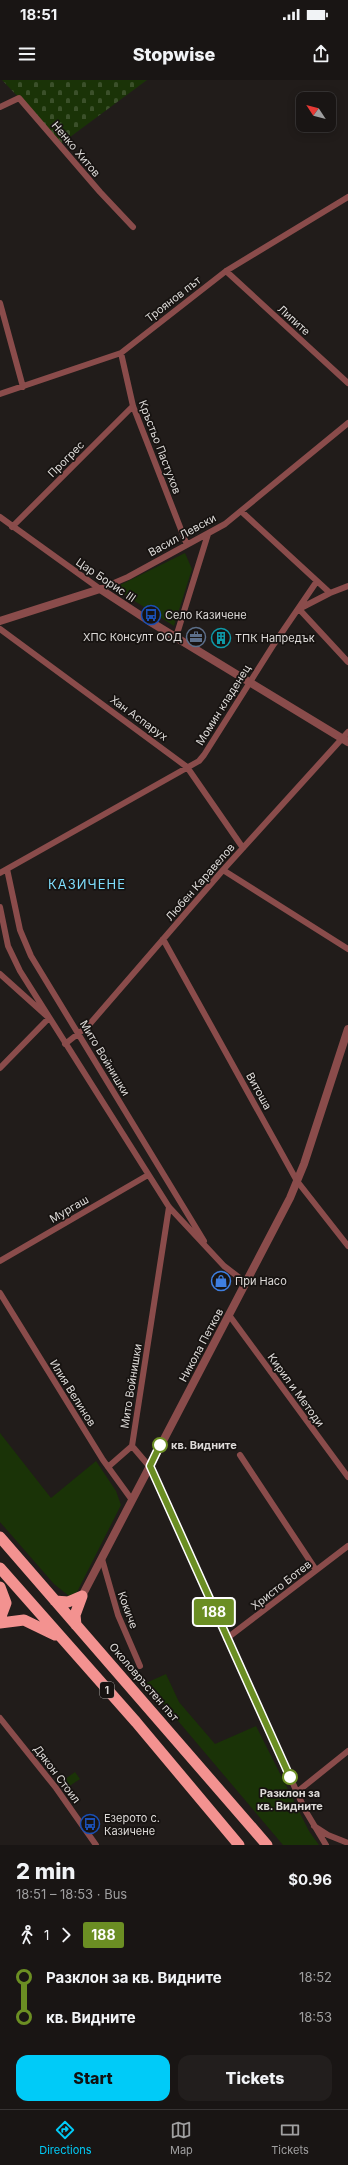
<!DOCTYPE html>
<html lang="en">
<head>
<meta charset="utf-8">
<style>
  :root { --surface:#191514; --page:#221e1d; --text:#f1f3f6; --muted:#9f9fa0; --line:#373434; --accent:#00cbf8 }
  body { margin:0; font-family:Inter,sans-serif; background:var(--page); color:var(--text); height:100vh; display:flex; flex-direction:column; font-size:15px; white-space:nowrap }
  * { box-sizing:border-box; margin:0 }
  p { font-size:13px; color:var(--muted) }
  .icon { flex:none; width:22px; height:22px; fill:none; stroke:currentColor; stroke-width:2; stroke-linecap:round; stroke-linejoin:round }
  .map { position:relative; height:1765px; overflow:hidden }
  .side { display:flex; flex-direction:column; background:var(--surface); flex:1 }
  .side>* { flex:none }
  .badge { padding:0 8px; border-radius:3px; font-size:14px; line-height:26px }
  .needle { width:26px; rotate:306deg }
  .tools { position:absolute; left:296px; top:12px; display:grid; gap:8px }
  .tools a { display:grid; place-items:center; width:40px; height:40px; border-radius:8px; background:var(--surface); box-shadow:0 2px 10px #0003,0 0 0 1px var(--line); font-size:20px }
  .map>.badge { position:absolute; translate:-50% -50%; box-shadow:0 0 0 2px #fff }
  .legs { display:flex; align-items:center; gap:6px; height:44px; padding:0 16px; font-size:13px }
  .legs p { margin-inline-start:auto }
  .headline { display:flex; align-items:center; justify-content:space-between; height:68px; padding:0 16px }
  h1 { font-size:22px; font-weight:800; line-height:30px }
  .action { display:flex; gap:8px; margin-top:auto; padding:8px 16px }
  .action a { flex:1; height:46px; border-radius:12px; background:var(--accent); color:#111; font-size:16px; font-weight:800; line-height:46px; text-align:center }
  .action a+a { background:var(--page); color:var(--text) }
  ul { padding:0 16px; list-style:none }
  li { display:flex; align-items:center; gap:14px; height:40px; font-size:15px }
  li i { display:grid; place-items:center; width:6px; height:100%; margin:0 5px; background:currentColor }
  li i::after { content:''; width:10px; height:10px; margin:-5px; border:3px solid; border-radius:50%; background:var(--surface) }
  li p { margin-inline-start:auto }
  li:first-child i { background:linear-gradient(#0000 50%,currentColor 0) }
  li:last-child i { background:linear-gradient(currentColor 50%,#0000 0) }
  .status { display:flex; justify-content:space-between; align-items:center; height:28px; padding:0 20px; background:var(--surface); direction:ltr }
  .status svg { height:11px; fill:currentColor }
  header { display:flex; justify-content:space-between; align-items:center; height:52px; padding:0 16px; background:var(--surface); font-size:18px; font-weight:800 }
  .menu { display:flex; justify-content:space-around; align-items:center; height:56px; border-top:1px solid var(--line); background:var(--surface); font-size:11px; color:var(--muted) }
  .menu a { display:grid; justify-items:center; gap:2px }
  .menu .active { color:var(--accent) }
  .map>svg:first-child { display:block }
</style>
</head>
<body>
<div class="status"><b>18:51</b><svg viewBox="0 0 49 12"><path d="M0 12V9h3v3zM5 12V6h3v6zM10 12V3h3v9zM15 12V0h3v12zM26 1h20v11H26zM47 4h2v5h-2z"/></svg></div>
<header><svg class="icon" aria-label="menu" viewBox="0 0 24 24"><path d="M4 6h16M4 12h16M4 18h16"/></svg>Stopwise<svg class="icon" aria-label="share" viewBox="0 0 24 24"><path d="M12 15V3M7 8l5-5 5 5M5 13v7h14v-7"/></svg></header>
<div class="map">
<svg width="348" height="1765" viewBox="0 0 348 1765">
  <defs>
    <pattern id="cemetery-stones" width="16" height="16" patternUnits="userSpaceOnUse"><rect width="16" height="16" fill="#1a3307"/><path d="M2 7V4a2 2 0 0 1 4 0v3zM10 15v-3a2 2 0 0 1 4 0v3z" fill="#3b502a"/></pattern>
  </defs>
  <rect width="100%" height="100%" fill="#211c1a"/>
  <path fill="#1a3307" d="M185,473l7,16 -18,57 -60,-38z
    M0,1353l51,65 45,-37 20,30 5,14 -44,87 -8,4 -15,-12 -54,-62z
    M166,1594l13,28 36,42 41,-18 53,105 10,14h-36l-137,-162z
    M75,1692l5,7 -15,10 -4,-7z"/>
  <path fill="url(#cemetery-stones)" d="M2,0h145l-85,63z"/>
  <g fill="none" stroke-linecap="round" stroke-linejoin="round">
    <path stroke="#8a4c4b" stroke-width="6" d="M0,27l19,-9 81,94 33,35
      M226,191l122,112
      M0,223l23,84
      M121,273l12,53 54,139
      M0,314l121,-41 105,-82 122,-74
      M242,432l75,69
      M0,437l100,72 28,-12 97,-53 123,-101
      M12,447l121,-121
      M330,513l-31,16 49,53
      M0,549l187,138 56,81
      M176,557l32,-103
      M7,789l13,61 11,26 173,285
      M223,790l125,79
      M0,793l199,-112 5,-6 70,-111 43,-63 13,12 18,-7
      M0,827l8,39 12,25 149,236 55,59 21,16
      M163,859l134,242 51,65
      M0,894l49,44 -49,50
      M65,964l23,-18 135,-156 125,-138
      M169,1127l-37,239 17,20 156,344 21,35
      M0,1181l148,-86
      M0,1213l103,167 29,40
      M229,1235l119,162
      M240,1375l76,115
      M108,1387l24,-21
      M102,1479l16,56 22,51
      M226,1559l122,-93
      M0,1638l56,70 40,57
      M297,1712l51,-41
      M314,1746l14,9 20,8"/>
    <path stroke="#8a4c4b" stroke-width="8" d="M0,541l100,-32 49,32 199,121
      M82,1516l208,-398 14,-34 44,-135"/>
    <path stroke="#f39290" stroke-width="11" d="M0,1457l267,308
      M0,1488l136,154 103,123
      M0,1507l6,16 -6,16
      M55,1521l13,1 14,-6
      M0,1543l24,-3 31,15
      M76,1545l-1,-10 7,-19"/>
  </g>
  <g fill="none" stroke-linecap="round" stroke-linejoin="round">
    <defs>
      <path id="line-1" d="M160,1365l-10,21 140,311"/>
    </defs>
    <use href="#line-1" stroke="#fff" stroke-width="9"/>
    <use href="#line-1" stroke="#6b8e23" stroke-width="6"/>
  </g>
  <defs>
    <symbol id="bus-ring" viewBox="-11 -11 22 22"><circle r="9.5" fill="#171311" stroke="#1a4fb4" stroke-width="1.5"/><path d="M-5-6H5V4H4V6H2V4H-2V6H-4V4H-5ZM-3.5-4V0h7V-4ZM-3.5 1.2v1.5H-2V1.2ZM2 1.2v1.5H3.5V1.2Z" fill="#1a4fb4"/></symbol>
    <symbol id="office-ring" viewBox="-11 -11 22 22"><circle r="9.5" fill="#171311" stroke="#5c6f8a" stroke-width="1.5"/><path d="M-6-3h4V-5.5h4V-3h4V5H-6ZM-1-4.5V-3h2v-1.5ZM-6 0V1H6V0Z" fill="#5c6f8a"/></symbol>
    <symbol id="building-ring" viewBox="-11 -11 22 22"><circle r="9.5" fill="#171311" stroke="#0f9aa8" stroke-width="1.5"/><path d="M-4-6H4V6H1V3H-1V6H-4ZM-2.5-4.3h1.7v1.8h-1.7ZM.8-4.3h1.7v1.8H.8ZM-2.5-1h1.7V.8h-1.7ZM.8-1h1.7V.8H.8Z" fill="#0f9aa8"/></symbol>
    <symbol id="shop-ring" viewBox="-11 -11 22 22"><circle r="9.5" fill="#171311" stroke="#3f7fe0" stroke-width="1.5"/><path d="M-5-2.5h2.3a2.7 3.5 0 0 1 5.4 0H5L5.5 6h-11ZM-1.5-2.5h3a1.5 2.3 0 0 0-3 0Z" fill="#3f7fe0"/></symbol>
  </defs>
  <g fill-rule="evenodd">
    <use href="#bus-ring" x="140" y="524" width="22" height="22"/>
    <use href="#office-ring" x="185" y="546" width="22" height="22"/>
    <use href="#building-ring" x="210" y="547" width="22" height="22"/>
    <use href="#shop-ring" x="210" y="1190" width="22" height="22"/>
    <use href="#bus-ring" x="79" y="1733" width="22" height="22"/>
  </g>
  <g fill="#fff" stroke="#6b8e23" stroke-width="2">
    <circle cx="160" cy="1365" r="7"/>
    <circle cx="290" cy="1697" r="7"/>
  </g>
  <g text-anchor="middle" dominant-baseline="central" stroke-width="3.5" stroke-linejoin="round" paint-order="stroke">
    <rect fill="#171311" stroke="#a29e9c" stroke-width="1" x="100" y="1602" width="14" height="16" rx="3"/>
    <g font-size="10" font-weight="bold" fill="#dddad8">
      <text x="107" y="1610">1</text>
    </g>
    <g font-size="11" fill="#dddad8" stroke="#171311">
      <text transform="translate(76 69) rotate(50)">Ненко Хитов</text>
      <text transform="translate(173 219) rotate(-38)">Троянов път</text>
      <text transform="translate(294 240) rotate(42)">Липите</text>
      <text transform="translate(160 367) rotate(69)">Кръстьо Пастухов</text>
      <text transform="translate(66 379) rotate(-45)">Прогрес</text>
      <text transform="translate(182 455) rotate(-29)">Васил Левски</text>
      <text transform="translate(106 500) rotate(34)">Цар Борис III</text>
      <text transform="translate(223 625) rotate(-58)">Момин кладенец</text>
      <text transform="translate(139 638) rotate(36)">Хан Аспарух</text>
      <text transform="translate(200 802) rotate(-49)">Любен Каравелов</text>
      <text transform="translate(105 978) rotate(59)">Мито Войнишки</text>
      <text transform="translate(259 1011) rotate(61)">Витоша</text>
      <text transform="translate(69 1129) rotate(-30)">Мургаш</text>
      <text transform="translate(201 1265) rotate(-62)">Никола Петков</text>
      <text transform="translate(131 1306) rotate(-81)">Мито Войнишки</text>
      <text transform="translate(296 1310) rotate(54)">Кирил и Методи</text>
      <text transform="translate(73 1313) rotate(58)">Илия Велинов</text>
      <text transform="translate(281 1505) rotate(-38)">Христо Ботев</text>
      <text transform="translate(128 1530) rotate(70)">Кокиче</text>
      <text transform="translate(144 1602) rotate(49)">Околовръстен път</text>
      <text transform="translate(57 1694) rotate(53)">Дякон Стоил</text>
    </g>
    <g font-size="11" fill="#dddad8" stroke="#171311" text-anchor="start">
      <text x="165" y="535">Село Казичене</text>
      <text x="182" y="557" text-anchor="end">ХПС Консулт ООД</text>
      <text x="235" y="558">ТПК Напредък</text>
      <text x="235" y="1201">При Насо</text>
      <text x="104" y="1738">Езерото с.<tspan x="104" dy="13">Казичене</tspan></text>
    </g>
    <g font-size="11" font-weight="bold" fill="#dddad8" stroke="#171311" text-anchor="start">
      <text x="171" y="1365">кв. Видните</text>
      <text x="290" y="1713" text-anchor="middle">Разклон за<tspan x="290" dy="13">кв. Видните</tspan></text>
    </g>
    <g font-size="13" letter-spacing="1" fill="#7fdefd" stroke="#171311">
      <text x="87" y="804">КАЗИЧЕНЕ</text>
    </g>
  </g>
</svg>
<div class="tools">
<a><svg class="needle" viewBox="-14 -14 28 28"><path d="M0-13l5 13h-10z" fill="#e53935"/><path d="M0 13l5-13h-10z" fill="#9f9fa0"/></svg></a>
</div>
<b class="badge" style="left:214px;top:1532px;background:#6b8e23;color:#fff">188</b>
</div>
<section class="side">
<div class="headline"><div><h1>2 min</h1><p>18:51 – 18:53 · Bus</p></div><b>$0.96</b></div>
<div class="legs"><svg class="icon" aria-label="walk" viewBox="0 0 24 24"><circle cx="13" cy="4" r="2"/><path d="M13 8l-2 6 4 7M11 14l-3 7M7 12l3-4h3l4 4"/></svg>1<svg class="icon" aria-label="forward" viewBox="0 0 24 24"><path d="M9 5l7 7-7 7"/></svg><b class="badge" style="background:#6b8e23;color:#fff">188</b></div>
<ul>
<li><i style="color:#6b8e23"></i><b>Разклон за кв. Видните</b><p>18:52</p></li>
<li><i style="color:#6b8e23"></i><b>кв. Видните</b><p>18:53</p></li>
</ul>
<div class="action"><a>Start</a><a>Tickets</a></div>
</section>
<nav class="menu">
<a class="active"><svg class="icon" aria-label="directions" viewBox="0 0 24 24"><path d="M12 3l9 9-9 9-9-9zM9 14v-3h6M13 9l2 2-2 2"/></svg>Directions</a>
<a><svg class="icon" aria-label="map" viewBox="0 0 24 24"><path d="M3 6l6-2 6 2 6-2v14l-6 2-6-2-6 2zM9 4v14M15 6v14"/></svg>Map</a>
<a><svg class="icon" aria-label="tickets" viewBox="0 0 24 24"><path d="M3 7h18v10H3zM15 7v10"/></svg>Tickets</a>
</nav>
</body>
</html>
